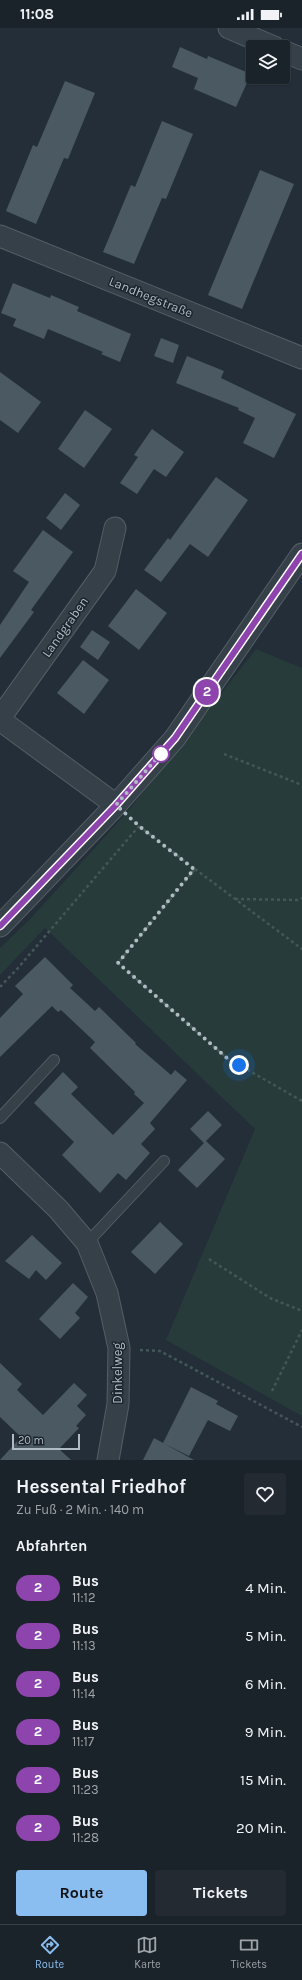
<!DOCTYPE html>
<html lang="de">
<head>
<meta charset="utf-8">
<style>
  :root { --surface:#1a222a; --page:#232a32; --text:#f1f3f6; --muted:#9fa4a8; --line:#383f47; --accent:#8bbef0 }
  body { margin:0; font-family:Karla,sans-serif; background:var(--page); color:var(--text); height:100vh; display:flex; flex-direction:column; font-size:15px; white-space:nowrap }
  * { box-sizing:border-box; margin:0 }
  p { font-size:13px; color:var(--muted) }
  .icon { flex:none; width:22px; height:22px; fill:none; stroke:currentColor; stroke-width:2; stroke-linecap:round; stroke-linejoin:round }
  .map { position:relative; height:1432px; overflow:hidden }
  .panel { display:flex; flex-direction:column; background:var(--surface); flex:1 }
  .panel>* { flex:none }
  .badge { padding:0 8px; border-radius:13px; font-size:14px; line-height:26px }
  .buttons { position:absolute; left:246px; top:12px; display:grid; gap:8px }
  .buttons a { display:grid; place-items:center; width:44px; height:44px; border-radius:4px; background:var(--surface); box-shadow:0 1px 3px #0004,0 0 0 1px var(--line); font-size:20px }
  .scale { position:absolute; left:12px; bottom:10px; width:68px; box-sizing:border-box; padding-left:4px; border:2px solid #b1bbc4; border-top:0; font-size:11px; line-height:14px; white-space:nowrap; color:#b1bbc4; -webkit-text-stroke:3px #1c252d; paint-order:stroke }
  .you { position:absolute; width:20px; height:20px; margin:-10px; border:3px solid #fff; border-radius:50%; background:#1a73e8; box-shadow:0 0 0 6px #1a73e833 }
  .map>.badge { position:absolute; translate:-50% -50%; box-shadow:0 0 0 2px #fff }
  h2 { padding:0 16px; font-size:15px; line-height:36px }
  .round { display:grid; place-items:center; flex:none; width:42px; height:42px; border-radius:4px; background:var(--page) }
  .head { display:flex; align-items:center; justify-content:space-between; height:68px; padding:0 16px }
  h1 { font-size:19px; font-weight:700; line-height:30px }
  .button { display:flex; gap:8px; margin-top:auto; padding:8px 16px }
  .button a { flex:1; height:46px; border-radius:4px; background:var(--accent); color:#111; font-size:16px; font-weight:700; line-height:46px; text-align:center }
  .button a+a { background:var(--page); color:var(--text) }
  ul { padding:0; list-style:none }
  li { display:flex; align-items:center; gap:12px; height:48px; padding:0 16px }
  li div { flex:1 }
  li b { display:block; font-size:15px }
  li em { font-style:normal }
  li .badge { min-width:44px; font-weight:700; text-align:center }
  .status { display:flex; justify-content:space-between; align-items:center; height:28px; padding:0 20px; background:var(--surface); direction:ltr }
  .status svg { height:11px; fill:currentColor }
  .dock { display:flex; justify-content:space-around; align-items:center; height:56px; border-top:1px solid var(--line); background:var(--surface); font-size:11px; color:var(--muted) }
  .dock a { display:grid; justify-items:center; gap:2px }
  .dock .active { color:var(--accent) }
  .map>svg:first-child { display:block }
</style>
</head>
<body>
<div class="status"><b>11:08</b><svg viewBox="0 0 49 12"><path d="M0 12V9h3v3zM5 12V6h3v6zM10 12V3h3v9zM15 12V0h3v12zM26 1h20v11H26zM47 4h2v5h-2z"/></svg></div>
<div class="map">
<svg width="302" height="1432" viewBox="0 0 302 1432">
  <rect width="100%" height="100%" fill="#232e38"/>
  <path fill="#263b3a" d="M256,621l46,19v748l-136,-76 89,-211 -210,-201 -45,47v-27l32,-31 98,-108z"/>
  <path fill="#4b5963" d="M180,19l27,12 1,-3 43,18 -15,33 -42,-18 4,-11 -26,-11z
    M65,53l30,12 -27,66 -4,-1 -28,66 -30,-13 27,-66 4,2z
    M162,93l31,13 -27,65 -4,-1 -28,66 -31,-12 28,-67 4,2z
    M260,142l34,14 -52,125 -34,-14z
    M13,255l37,15 1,-3 28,12 -2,4 54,23 -11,28 -19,-8 2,-2 -55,-23 -4,10 -31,-13 3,-7 -15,-6z
    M161,310l18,7 -6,18 -19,-7z
    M187,328l37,15 -3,7 75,36 -22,44 -31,-15 12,-25 -17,-8 1,-2 -63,-25z
    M0,344l41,30 -23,31 -18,-13z
    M85,382l27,19 -28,39 -26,-19z
    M152,401l32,23 -18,25 -12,-8 -17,25 -17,-11 18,-26 -4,-2z
    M216,449l32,23 -40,57 -18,-13 -29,38 -17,-12 24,-32 2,2z
    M65,465l15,12 -19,25 -15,-12z
    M43,502l30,22 -42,58 3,2 -34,46v-33l29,-43 -16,-11z
    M136,561l31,24 -28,37 -31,-24z
    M92,602l18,12 -12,18 -18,-13z
    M83,632l26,20 -25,34 -27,-21z
    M45,929l28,28 -3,3 25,23 4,-4 37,36 -1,1 36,31 4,-5 12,10 -37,43 5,6 -14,15 9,9 -24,27 -8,-7 -18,20 -38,-38 12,-13 -40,-39 29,-31 15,15 -7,7 42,41 31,-32 -10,-9 1,-2 -45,-44 5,-6 -34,-32 -3,2 -6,-6 -52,51v-39l23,-24 -8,-8z
    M208,1083l14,14 -16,16 19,18 -28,29 -19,-18 26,-27 -14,-14z
    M160,1194l23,22 -28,30 -24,-22z
    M32,1207l30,28 -16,17 -10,-10 -7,9 -24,-18z
    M73,1255l15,14 -13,16 5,5 -20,21 -21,-20z
    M0,1335l22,21 -5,6 26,25 31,-32 13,12 -10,11 9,9 -10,11 3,2 -20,21 12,11h-71l21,-23 -21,-20z
    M191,1359l27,14 -2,3 22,12 -8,15 -22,-11 -19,36 -26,-13z
    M154,1410l40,22h-51z"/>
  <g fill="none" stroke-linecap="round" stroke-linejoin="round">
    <defs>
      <path id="lane" d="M0,1090l54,-58
        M87,1215l77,-82"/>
      <path id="street" d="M229,0l45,19
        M283,23l19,8
        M0,208l302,122
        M0,690l105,-147 10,-43
        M0,692l116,85
        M0,898l116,-121 59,-67 127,-184
        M0,1125l58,56 29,34 20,50 12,55 -1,56 -10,56"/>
    </defs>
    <use href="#lane" stroke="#545e66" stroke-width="12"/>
    <use href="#street" stroke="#545e66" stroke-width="23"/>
    <path stroke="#445757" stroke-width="2.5" stroke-dasharray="3 3" stroke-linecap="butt" d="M224,726l78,31
      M139,798l56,43 -77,94 109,95 75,43
      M195,841l107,80
      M235,871l63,1 4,-2
      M0,959l18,-19 121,-142 -7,-6
      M209,1231l61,39 32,13
      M140,1322l20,1 142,76
      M272,1363l30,-61"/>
    <use href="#lane" stroke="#364048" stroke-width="10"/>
    <use href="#street" stroke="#364048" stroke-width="21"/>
  </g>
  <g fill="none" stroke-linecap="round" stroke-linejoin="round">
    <defs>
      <path id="line" d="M0,898l116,-121 59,-67 127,-184"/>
    </defs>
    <use href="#line" stroke="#fff" stroke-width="9"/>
    <use href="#line" stroke="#8e44ad" stroke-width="6"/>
    <path stroke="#b1bbc4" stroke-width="4" stroke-dasharray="0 7.2" d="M161,726l4,-5 -49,56 23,21 55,43 -76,94 109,95 12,7"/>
  </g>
  <circle fill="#fff" stroke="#8e44ad" stroke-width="2" cx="161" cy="726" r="8"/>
  <g text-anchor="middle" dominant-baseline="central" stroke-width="3" stroke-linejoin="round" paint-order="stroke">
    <g font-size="13" fill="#b1bbc4" stroke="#1c252d">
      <text transform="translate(151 269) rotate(22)">Landhegstraße</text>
      <text transform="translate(65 599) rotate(-55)">Landgraben</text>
      <text transform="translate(117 1345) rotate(-90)">Dinkelweg</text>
    </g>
  </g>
</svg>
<div class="buttons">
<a><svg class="icon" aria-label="layers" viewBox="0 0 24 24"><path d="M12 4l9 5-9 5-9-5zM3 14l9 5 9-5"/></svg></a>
</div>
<div class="scale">20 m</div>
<div class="you" style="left:239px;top:1037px"></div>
<b class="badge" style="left:207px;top:664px;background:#8e44ad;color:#fff">2</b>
</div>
<section class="panel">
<div class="head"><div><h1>Hessental Friedhof</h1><p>Zu Fuß · 2 Min. · 140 m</p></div><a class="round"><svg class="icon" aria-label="heart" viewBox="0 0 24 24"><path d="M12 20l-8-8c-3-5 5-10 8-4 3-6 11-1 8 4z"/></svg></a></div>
<h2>Abfahrten</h2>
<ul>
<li><span class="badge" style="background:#8e44ad;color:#fff">2</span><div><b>Bus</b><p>11:12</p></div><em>4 Min.</em></li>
<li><span class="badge" style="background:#8e44ad;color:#fff">2</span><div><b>Bus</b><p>11:13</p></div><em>5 Min.</em></li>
<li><span class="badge" style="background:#8e44ad;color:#fff">2</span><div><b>Bus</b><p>11:14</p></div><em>6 Min.</em></li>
<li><span class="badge" style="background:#8e44ad;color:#fff">2</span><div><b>Bus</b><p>11:17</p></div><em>9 Min.</em></li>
<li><span class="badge" style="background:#8e44ad;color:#fff">2</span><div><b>Bus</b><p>11:23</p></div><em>15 Min.</em></li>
<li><span class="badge" style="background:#8e44ad;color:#fff">2</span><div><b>Bus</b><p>11:28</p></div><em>20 Min.</em></li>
</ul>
<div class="button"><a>Route</a><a>Tickets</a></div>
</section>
<nav class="dock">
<a class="active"><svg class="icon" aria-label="directions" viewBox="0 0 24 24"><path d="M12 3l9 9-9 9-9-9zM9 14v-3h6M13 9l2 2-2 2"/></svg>Route</a>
<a><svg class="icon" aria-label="map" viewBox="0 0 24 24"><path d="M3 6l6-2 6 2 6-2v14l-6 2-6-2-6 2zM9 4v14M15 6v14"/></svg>Karte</a>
<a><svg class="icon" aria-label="tickets" viewBox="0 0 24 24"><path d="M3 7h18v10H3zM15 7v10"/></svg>Tickets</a>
</nav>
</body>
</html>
